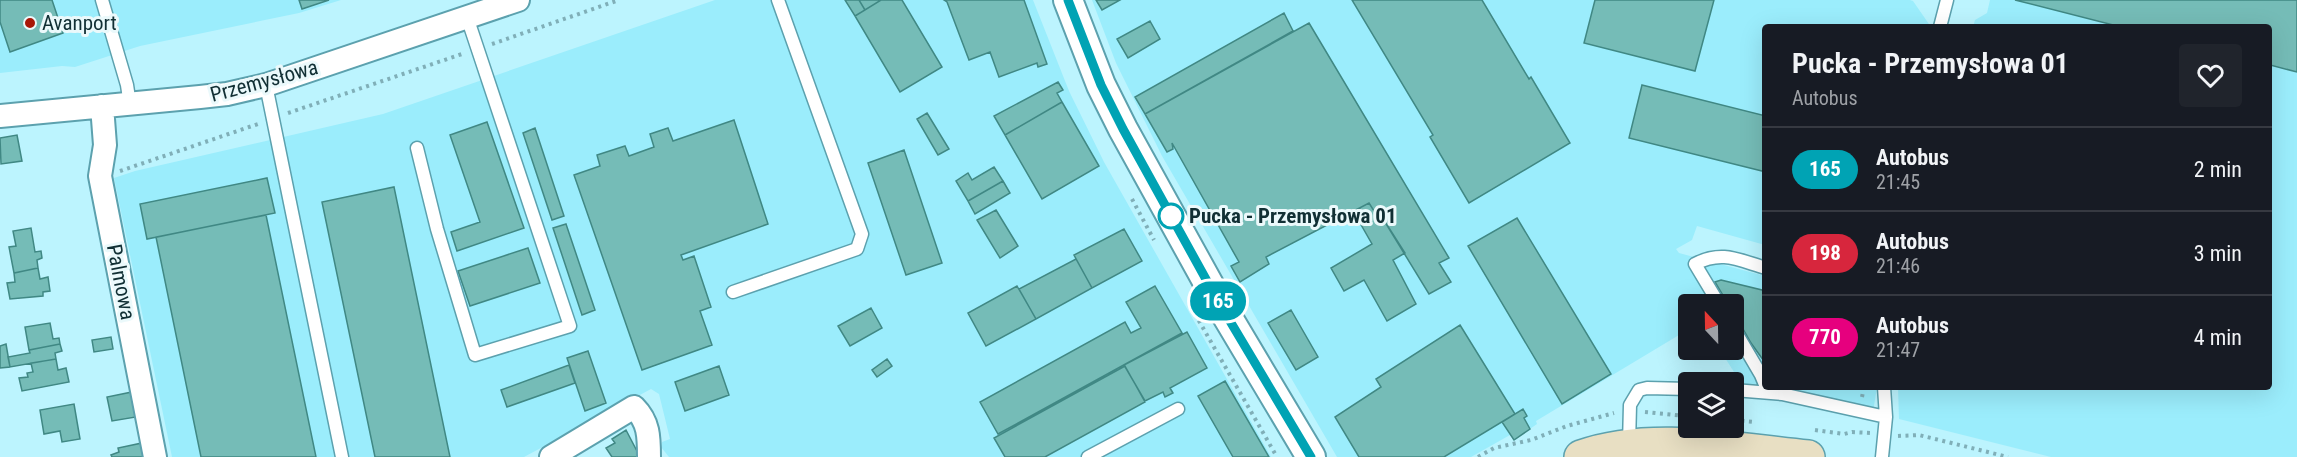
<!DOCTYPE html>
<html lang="pl">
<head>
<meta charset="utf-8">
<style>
  :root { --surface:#171b24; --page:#20242c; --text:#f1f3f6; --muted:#9ea1a6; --line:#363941 }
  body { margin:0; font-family:"Roboto Condensed",sans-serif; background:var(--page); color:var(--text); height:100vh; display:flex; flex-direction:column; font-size:22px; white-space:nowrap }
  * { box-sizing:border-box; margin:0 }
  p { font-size:20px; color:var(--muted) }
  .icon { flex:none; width:33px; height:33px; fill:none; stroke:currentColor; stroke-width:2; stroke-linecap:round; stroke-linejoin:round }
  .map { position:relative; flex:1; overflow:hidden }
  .side { position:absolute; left:1762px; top:24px; width:510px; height:366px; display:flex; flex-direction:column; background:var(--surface); border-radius:6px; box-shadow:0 6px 24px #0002 }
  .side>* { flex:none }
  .badge { padding:0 12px; border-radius:20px; font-size:21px; line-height:39px }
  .needle { width:39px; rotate:338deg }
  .controls { position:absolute; left:1678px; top:294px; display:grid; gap:12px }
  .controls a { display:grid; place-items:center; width:66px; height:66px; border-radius:6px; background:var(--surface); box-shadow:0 6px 24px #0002; font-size:30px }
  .map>.badge { position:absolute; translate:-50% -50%; box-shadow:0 0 0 3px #fff }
  .round { display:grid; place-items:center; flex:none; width:63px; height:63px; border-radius:6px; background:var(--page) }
  .head { display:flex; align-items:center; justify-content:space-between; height:102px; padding:0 30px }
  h1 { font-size:28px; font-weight:700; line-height:45px }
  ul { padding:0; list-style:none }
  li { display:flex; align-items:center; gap:18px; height:84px; padding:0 30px; border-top:2px solid var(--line) }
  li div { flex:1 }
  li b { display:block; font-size:22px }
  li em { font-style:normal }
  li .badge { min-width:66px; font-weight:700; text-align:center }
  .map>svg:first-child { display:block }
</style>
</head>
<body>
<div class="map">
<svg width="2297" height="457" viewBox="0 0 2297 457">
  <rect width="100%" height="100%" fill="#bcf4fe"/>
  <path fill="#9bedfc" d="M0,0h341l-42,13 -159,33 -65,21 -13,-1 -62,7z
    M715,0h318l36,91 35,71 167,295h-602l-8,-10 1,-5 8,-3 -11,-45 -8,-5 -127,68h-352l-58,-279 21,-7 248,-57z
    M1092,0h818l3,1 18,26h-165l-1,218 -68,-19 -5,14 -16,9 3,4 86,23v111l-24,-4 -21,-33h14v-46h-45v25l-153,92 1,3 -23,16 -4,-5 -39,22h-134l-175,-301 -46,-93z
    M1990,0h307v457h-246l-152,-38 -1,-32h372v-360h-297l2,-7 12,-7z
    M1768,387h109l-4,25z"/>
  <path fill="#75bcb7" stroke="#408884" stroke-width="1.5" d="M0,0h52l11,33 -53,19 -10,-30z
    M299,0h30l-27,9z
    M845,0h14l6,10 -10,6z
    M859,0h22l-16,10z
    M881,0h21l40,67 -42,25 -45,-76z
    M944,0h80l23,64 -9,3 -1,-4 -38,14 -9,-25 -21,8 -22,-58z
    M1096,0h24l-18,10z
    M1352,0h130l47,79 2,-2 39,66 -101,60 -39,-66 3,-2z
    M1595,0h119l-19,71 -111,-28z
    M2015,0h282v72l-27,-7v-38h-149z
    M1284,13l9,18 -148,83 -10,-17z
    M1150,21l10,18 -32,19 -11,-19z
    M1309,23l140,235 -10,5 12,19 -22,12 -52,-85 -3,2 -5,-8 -103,54 3,7 -29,18 -9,-16 8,-4 -67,-119 1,6 -6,3 -22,-38z
    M1058,82l5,8 -6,3 5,9 -57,33 -11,-19z
    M1642,85l124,31v56l-137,-34z
    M1062,102l37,64 -57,33 -37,-64z
    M927,113l22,36 -11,6 -21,-36z
    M734,120l34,104 -87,31 2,5 11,-4 17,51 -11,4 12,34 -70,25 -68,-195 26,-9 -3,-11 28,-9 4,10 25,-9 -4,-13 18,-6 5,13z
    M487,122l37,106 -67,23 -6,-19 29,-10 -30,-87z
    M535,128l29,88 -12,4 -29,-87z
    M17,135l5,26 -21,3 -1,-26z
    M904,150l38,113 -36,12 -38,-112z
    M994,167l9,14 -35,20 -12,-20 12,-8 4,7z
    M267,178l8,35 -128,26 -7,-35z
    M1003,181l7,12 -35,21 -7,-13z
    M394,187l56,270h-75l-53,-255z
    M1369,203l5,8 3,-2 28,44 -12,7 23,44 -29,17 -23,-41 -20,11 -13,-23 41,-24 -12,-21 5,-4 -5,-10 -13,8 -1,-2z
    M996,210l22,36 -18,12 -23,-38z
    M266,215l50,242h-115l-45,-220z
    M1517,218l94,156 -49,30 -94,-158z
    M566,224l29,86 -13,5 -29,-87z
    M31,228l4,24 6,-1 1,7 -5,2 1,8 -24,5 -5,-26 7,-1 -3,-15z
    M1124,229l18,32 -50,27 -18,-33z
    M528,248l12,35 -70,23 -12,-35z
    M1076,259l16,29 -56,31 -17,-30z
    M38,268l2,11 8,-2 2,14 -7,1v4l-33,3 -3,-16 8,-1 -1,-9z
    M1721,280l41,10 4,5v69l-15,-21 -17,-30v-9h-6l-13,-22z
    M1017,286l19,33 -50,27 -18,-33z
    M1155,286l27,47 -184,101 -18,-32 145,-80 6,11 10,-5 -15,-26z
    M871,308l11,20 -32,18 -12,-20z
    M1291,310l27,47 -22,13 -28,-47z
    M50,323l3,16 6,-1 1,6 -31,6 -4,-23z
    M1460,325l55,89 -71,43h-85l-24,-40 46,-30 -5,-8z
    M1187,332l20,36 -37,20 3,5 -8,4 -2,-5 -18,9 -21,-36z
    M111,337l2,12 -19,3 -2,-12z
    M6,344l4,23 -10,1v-22z
    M60,344l2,7 -7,2 1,6 -46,8 -2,-10 22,-4 -1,-3z
    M588,351l18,52 -21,8 -18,-53z
    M56,359l2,11 8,-2 3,14 -47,9 -3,-13 9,-1 -1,-4 6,-1 -2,-9z
    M887,359l5,7 -15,11 -5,-7z
    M569,365l6,18 -68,24 -6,-17z
    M719,366l10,29 -44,16 -10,-29z
    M1125,366l20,36 -100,55h-40l-11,-19z
    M1225,381l44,76h-36l-35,-61z
    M132,392l4,25 -24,4 -5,-24z
    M74,404l6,35 -18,3 -2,-11 -16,3 -4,-24z
    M1523,409l4,7 -3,2 6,11 -16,11 -12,-18z
    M626,430l13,25 -3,2h-24l-6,-9 9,-5 -3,-4z
    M142,443l3,14h-33l-1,-2 8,-3 -1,-4z"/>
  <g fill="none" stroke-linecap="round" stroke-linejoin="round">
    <defs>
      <path id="service" d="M102,0l25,85 3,20
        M1940,27l7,-27
        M266,85l76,372
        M417,148l20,81 38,126 95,-29 -103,-309
        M733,292l124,-43 5,-15 -84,-234
        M1719,304l-24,-40c27,-14 43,-4 71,4
        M1734,329l27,46 5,12
        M1734,390l48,4 104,23
        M1629,444l1,-39 9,-15 8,-2 42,1
        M1088,457l90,-48
        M1882,457l4,-40 -2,-30"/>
      <path id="minor" d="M102,106l3,39 -5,31 55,281
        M0,116l200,-19 27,-3 39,-9 252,-85
        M551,457l83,-50c15,15 15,30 15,50"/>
      <path id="tertiary" d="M1068,0l33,85 22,44 95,172 93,156"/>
      <path id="secondary" d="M1581,457c70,-25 154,-7 227,0"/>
    </defs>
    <use href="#service" stroke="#5ca1ae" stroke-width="15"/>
    <use href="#minor" stroke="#5ca1ae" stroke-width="26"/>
    <use href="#tertiary" stroke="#5ca1ae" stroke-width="32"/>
    <use href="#secondary" stroke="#5ca1ae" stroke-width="36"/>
    <path stroke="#80afb8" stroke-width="4" stroke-dasharray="3 4.5" stroke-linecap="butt" d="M492,44l127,-44
      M288,113l177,-60
      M120,171l138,-47
      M1132,199l22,41
      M1195,314l82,143
      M1862,397l2,-10
      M1645,412l40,4
      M1734,420l20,2
      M1815,430l29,4 8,-2 18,1
      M1898,436l21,-1 89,22
      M1478,457l16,-9 37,-8 36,-14 47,-13"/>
    <use href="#service" stroke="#fff" stroke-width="12"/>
    <use href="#minor" stroke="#fff" stroke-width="22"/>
    <use href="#tertiary" stroke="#fff" stroke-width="28"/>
    <use href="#secondary" stroke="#e8dfc3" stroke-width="33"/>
  </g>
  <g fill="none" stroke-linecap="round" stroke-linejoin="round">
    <defs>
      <path id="line" d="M1068,0l33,85 22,44 95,172 93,156"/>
    </defs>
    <use href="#line" stroke="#fff" stroke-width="14"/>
    <use href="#line" stroke="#00a3b4" stroke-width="9"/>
  </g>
  <circle fill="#a81708" stroke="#ebf9fb" stroke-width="2" cx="30" cy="23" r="6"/>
  <circle fill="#fff" stroke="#00a3b4" stroke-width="3" cx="1171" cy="216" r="12"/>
  <g text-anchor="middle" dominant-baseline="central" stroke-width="6" stroke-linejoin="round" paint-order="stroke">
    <g font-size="21" fill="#112f34" stroke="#ebf9fb" text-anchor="start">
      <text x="42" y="23">Avanport</text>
    </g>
    <g font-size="21" fill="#112f34" stroke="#ebf9fb">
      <text transform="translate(264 81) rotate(-15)">Przemysłowa</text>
      <text transform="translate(121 282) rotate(79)">Palmowa</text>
    </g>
    <g font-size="21" font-weight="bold" fill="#112f34" stroke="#ebf9fb" text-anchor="start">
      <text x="1189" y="216">Pucka - Przemysłowa 01</text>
    </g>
  </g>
</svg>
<div class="controls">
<a><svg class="needle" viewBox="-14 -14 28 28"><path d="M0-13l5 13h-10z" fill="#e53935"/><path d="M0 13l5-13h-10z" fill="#9ea1a6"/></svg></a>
<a><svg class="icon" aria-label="layers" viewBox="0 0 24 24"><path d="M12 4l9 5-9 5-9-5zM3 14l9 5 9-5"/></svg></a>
</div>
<b class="badge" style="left:1218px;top:301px;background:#00a3b4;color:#fff">165</b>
<section class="side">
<div class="head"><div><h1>Pucka - Przemysłowa 01</h1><p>Autobus</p></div><a class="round"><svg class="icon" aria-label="heart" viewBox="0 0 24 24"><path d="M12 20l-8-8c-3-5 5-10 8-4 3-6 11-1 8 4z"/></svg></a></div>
<ul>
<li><span class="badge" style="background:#00a3b4;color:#fff">165</span><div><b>Autobus</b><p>21:45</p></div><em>2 min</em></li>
<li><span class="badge" style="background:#d7263d;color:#fff">198</span><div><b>Autobus</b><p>21:46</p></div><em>3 min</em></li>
<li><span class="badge" style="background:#e6007e;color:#fff">770</span><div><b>Autobus</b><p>21:47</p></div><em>4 min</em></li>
</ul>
</section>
</div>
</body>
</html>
